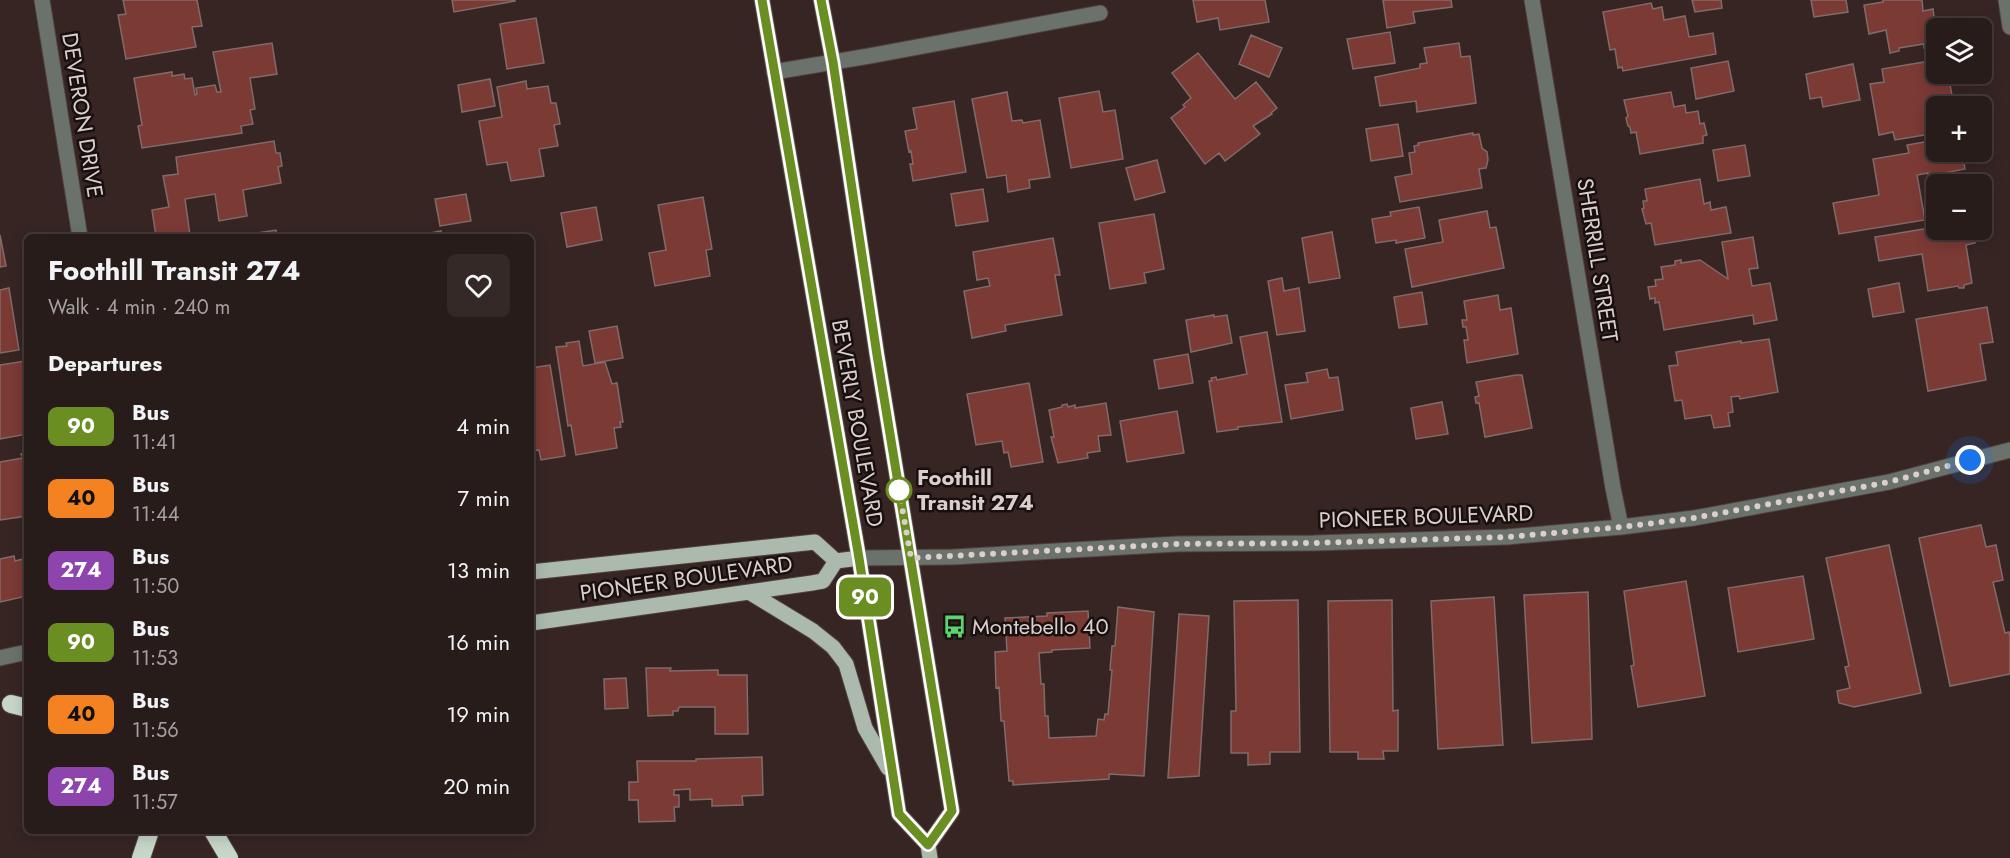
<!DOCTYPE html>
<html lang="en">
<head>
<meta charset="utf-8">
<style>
  :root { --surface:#281c1a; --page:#342927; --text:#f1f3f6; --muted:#a5a1a2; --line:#443a39 }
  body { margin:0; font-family:Jost,sans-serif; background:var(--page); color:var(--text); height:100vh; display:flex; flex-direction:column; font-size:22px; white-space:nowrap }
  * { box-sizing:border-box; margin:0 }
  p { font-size:20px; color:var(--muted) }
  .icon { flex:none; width:33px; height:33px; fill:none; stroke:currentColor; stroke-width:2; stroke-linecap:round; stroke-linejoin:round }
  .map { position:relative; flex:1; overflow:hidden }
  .sheet { position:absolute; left:24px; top:234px; width:510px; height:600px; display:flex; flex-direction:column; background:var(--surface); border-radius:9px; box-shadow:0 3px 15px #0003,0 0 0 2px var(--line) }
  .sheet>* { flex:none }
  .badge { padding:0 12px; border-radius:9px; font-size:21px; line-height:39px }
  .buttons { position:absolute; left:1926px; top:18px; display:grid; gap:12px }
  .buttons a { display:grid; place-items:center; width:66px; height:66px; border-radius:9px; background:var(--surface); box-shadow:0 3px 15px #0003,0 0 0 2px var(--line); font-size:30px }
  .you { position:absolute; width:30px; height:30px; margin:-15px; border:4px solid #fff; border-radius:50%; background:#1a73e8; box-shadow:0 0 0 9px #1a73e833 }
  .map>.badge { position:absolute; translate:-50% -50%; box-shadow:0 0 0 3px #fff }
  h2 { padding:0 24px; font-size:22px; line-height:54px }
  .round { display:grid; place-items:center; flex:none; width:63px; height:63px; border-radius:9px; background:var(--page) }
  .head { display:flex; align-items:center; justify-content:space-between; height:102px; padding:0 24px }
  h1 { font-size:28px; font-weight:700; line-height:45px }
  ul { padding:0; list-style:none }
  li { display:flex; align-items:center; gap:18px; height:72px; padding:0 24px }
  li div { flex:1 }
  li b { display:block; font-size:22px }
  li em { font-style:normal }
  li .badge { min-width:66px; font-weight:700; text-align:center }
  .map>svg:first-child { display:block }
</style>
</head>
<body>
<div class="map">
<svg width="2010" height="858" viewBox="0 0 2010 858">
  <rect width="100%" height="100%" fill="#362523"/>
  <path fill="#7c3a35" stroke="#806b69" stroke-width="1.5" d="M123,0h74l5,26 -10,1 4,20 -70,12 -8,-44 8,-1z
    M452,0h62l1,1 -61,11z
    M1193,0h72l4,22 -49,8 -2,-12 -21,4z
    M1383,0h68l1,7 -39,5 2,11 -28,5z
    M1692,0h29l1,8 -27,4z
    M1811,0h35l2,12 -34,5z
    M1883,0h39l1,11 10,-2 2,15 3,-1 -2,22 -12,3v-4l-25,4v3l-9,2 -4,-23 -17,4 -5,-29 19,-3z
    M1651,3l2,6 9,-2 2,13 21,-4 4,21 24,-4 3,21 -93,17 -1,-4 -4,1 -3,-19 -5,1 -7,-38z
    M536,18l8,45 -37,6 -7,-45z
    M1390,32l5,31 -42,6 -6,-30z
    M1251,35l31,13 -13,29 -30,-13z
    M272,43l5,31 -27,4 5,31 -5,1 3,14 -12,2 1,7 -100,15 -4,-22 4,-1 -8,-47 38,-6v4l12,-2 1,5 7,-1 3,17 2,-1 -1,-6 19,-3 2,7h4l-8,-40z
    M1459,43l2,14 9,-1 6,47 -59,9 -1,-11 -36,5 -5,-29 45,-9v-4l7,-1 -3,-15z
    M1198,53l37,46 21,-17 21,26 -6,5 1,1 -19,12 7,8 -35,27 -6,-8 -14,11 -34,-46 14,-11 -2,-2 8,-7 -19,-25z
    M1936,60v14h12l6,32h-18v27l-41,7 -2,-8 -14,3 -9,-51 14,-2 -2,-13z
    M1728,61l6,30 -38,8 -5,-31z
    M1853,64l7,36 -37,7 -2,-10 -11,2 -4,-25z
    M490,79l5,27 -33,6 -4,-27z
    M526,81l1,8 21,-3 3,17h5l4,21 -6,1 4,21 -19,3 5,27 -33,5 -4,-19 -20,3 -8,-44 23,-4 -5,-30z
    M1099,91l4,21 12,-2 8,49 -52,9 -12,-70z
    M1007,92l5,29 10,-1 1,3 17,-3 10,57 -21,3 1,8 -22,4 -2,-17 -19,3 -15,-79z
    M1671,92l3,15 11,-2 1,8 12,-2 2,13 4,-1 3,12 -4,1v7l-63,11 -4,-22 -5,1 -1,-6 -2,-1 -2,-8 2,-2 -4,-16z
    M954,101l12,71 -53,9 -3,-17h3l-2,-13 -2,1 -4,-21 12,-2 -4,-21z
    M1398,124l5,32 -32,5 -5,-32z
    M1473,133v2l6,-1 3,14 5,4 1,8 -2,8 -7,1 3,19 -82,14 -5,-25 17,-3 -3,-21 6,-1 -1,-6 5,-1 -1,-2z
    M1936,140v12h26l3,17 -37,7v-3l-11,2 8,45 -86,14 -6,-31 46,-8 -6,-36 36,-6 -2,-8z
    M274,141l2,12h4l2,13 -4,1 3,16 -38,7 4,26 -28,5 -4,-27 -30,5 5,36 -34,2 -4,-27 17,-3 -6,-31 15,-2 -2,-17z
    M1745,145l5,31 -32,5 -5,-31z
    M1157,160l8,32 -30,8 -9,-32z
    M1700,179l4,25 6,-2 1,8 15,-3 5,26 -76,12 -4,-22 -5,1 -4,-15 2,-1 -1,-7h4l-2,-12z
    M983,189l5,32 -32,5 -5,-32z
    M466,194l5,27 -31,5 -5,-27z
    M703,197l9,52 -6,1 4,26 -55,10 -6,-33 17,-3 -8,-45z
    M596,207l6,33 -35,7 -6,-34z
    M1419,207l6,31 -29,5v-3l-20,3 -4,-24 19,-3 -1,-4z
    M1487,211l3,17 6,-1 8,41 -92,19 -7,-38 38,-7 -4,-22z
    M1154,214l10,55 -20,4 2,10 -36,6 -11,-66z
    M1936,227v3h36l3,13 -9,2 6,38 -8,2v3h-5l-1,-2 -30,5 -6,-37 -43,7 -4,-24z
    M276,230l1,7h-32l-1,-2z
    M441,231l1,6h-32z
    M1332,232l8,46 -31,5 -7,-45z
    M0,235l6,31 -6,1z
    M1753,237l5,31 -9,1 3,17 18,-3 7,37 -23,4 -1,-9 -89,15 -5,-28 -4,1v-5l-5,1 -2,-12 8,-1 -1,-6 8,-1 -2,-12 14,-2v-4l6,-1v3l19,-3 28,19 -6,-37z
    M1053,238l7,37h-5l7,40 -57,10 1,6 -34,7 -8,-47 26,-5 -2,-8 -11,2 -4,-28z
    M1282,278l2,13 15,-3 6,43 -28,4 -9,-54z
    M1899,283l5,29 -31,5 -5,-28z
    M9,288l10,62 -19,3v-63z
    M1422,292l5,32 -28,4 -5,-31z
    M1498,295l2,15 11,-2 7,46 -51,9 -3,-23h4l-2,-13h-3l-1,-7h5l-3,-19z
    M1987,307l6,35 -13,2 6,36 -58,11 -12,-72z
    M1214,315v2l13,-2 5,28 -41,9 -5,-32z
    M617,326l6,32 -28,5 -6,-32z
    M1267,332l15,90 -44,5v2l-21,3 -8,-51h3l-1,-3 5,-1 1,3 30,-6 -7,-37z
    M1769,339l9,53 -38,7 -1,-3 -8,1 2,15 -5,1 2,13 -16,2 -3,-13 -26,4 -3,-19 -7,1 -6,-35 9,-1 -2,-13 65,-11v2z
    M579,341l4,25 22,-4 7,22 5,-1 6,39h-3l1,5 -7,1 3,20 -41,7 -5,-30 -3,1 -12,-79 11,-1 -1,-3z
    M1188,354l5,29 -34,6 -5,-29z
    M25,361l2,12v61l-27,5v-74z
    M550,365l15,91 -24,4 -2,-10 -8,1v-83z
    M1327,369l2,9 9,-1 5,33 -52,9 -6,-34 23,-3 -2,-9z
    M1516,375h6l10,53 -47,9 -6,-34h-3l-1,-6 4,-1 -3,-14z
    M1029,383l14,79 -32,5 -3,-15 -4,1 -2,-12 -26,4 -9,-51z
    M1442,402l6,32 -32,5 -5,-31z
    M1106,403l5,32 -13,1 2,15 -13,2 1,5 -30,5 -7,-26h3l-5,-27 13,-3v-2l5,-1 1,3 7,-2v3z
    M1177,411l7,42 -57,9 -7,-41z
    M27,453v63l-27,4v-58l23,-4 -2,-4z
    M1981,525l5,22 10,-2 7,35 -10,2 12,51 4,-1 1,5v37l-60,12 -31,-148z
    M1889,545l32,148 -67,14 -15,-4 -2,-12 13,-3 -5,-21 4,-1 -23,-108z
    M14,556l1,5 12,-3v38l-27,6v-43z
    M1803,576l11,63 -76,13 -10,-64z
    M1686,581l19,115 -67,11 -7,-41 3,-1 -10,-74z
    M1588,592l4,147 -60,4 -8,-148z
    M1494,597l9,148 -65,4 -7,-148z
    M1298,600l2,152h-30v12l-22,1v-12h-17v-42h5l-2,-110z
    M1392,600l1,111 5,-1v41h-15l1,8h-26v-7h-28l-2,-151z
    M1118,607l36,5 -10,164 -35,-2v5l-96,6v-4h-4l-5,-60h-3l-2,-34 -3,1 -1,-36 12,-1 -2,-33 42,-2v-3l41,-2 2,37 -38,2v2l-13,1 2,31h3l1,32h3l1,22 47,-2 2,-17 6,1 1,-6h3l4,-44h-2l2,-24h3z
    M1179,614l30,2 -10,160 -31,2z
    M646,668h25l-1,3 48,-1v5h29l1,59h-33v-27h-36l-1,4h-5v4l-25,1z
    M626,678l2,30 -23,1 -1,-30z
    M762,757l1,38 -21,1 1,9 -31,1v-7l-22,1v-11l-16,1v5h5v12h-5l1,14 -36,1 -1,-22h-9v-18h9l-1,-21h59v-2z"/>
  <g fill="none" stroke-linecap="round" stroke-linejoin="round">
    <defs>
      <path id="minor" d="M42,0l38,237
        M1532,0l81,488 8,39
        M2006,0l4,27
        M774,72l95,-16 231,-43
        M859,558l94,-1 224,-13 137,-1 193,-6 114,-10 73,-9 195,-36 121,-32
        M0,658l27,-6"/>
      <path id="major" d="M762,0l97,558 40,256 29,31 2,13
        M821,0l12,62 44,293 75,456 -24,34
        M531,572l284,-30 21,19 23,-3
        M749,592l64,39 20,16 13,17 19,64 23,40
        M531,623l281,-40 11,-2 13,-20"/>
      <path id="highway" d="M11,704l16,4
        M213,831l16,27
        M141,858l9,-27"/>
    </defs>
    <use href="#minor" stroke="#50403e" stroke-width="17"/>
    <use href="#major" stroke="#50403e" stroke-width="17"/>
    <use href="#highway" stroke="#50403e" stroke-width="20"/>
    <use href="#minor" stroke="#6b726b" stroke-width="15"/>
    <use href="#major" stroke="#acb9ad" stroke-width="15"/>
    <use href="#highway" stroke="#c6d6c7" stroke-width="18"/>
  </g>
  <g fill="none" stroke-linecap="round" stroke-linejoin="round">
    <defs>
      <path id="line" d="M762,0l97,558 40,256 29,31 24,-34 -75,-456 -44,-293 -12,-62"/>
    </defs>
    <use href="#line" stroke="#fff" stroke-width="14"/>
    <use href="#line" stroke="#6b8e23" stroke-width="9"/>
    <path stroke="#dacfcd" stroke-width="6" stroke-dasharray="0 10.8" d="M899,490l12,68 267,-14 136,-1 193,-6 115,-10 72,-9 195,-36 81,-22"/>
  </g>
  <defs>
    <symbol id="bus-bare" viewBox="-9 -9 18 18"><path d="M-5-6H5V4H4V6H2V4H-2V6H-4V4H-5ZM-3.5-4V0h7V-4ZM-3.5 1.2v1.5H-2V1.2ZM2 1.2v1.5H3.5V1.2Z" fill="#5bd56e" stroke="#18100f" stroke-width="2.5" paint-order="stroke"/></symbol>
  </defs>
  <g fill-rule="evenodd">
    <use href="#bus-bare" x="938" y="610" width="33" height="33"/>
  </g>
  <circle fill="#fff" stroke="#6b8e23" stroke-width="3" cx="899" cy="490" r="12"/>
  <g text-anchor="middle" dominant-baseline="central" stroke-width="5" stroke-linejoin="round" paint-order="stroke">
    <g font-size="22" fill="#dacfcd" stroke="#18100f">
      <text transform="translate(83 115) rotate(81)">DEVERON DRIVE</text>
      <text transform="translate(1598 260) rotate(81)">SHERRILL STREET</text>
      <text transform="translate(858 423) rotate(80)">BEVERLY BOULEVARD</text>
      <text transform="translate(1426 516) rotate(-2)">PIONEER BOULEVARD</text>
      <text transform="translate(686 578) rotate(-8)">PIONEER BOULEVARD</text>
    </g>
    <g font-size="22" font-weight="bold" fill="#dacfcd" stroke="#18100f" text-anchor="start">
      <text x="917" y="477">Foothill<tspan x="917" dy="25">Transit 274</tspan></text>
    </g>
    <g font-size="22" fill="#dacfcd" stroke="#18100f" text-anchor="start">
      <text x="972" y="626">Montebello 40</text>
    </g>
  </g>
</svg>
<div class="buttons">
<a><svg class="icon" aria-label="layers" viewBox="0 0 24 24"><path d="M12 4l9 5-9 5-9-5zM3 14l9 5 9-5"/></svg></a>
<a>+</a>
<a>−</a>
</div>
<div class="you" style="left:1970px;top:460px"></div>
<b class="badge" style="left:865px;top:597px;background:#6b8e23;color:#fff">90</b>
<section class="sheet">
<div class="head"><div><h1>Foothill Transit 274</h1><p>Walk · 4 min · 240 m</p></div><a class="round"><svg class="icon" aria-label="heart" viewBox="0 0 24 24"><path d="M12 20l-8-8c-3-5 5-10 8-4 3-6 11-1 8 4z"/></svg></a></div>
<h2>Departures</h2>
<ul>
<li><span class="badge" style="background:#6b8e23;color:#fff">90</span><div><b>Bus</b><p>11:41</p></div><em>4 min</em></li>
<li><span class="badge" style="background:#f58220;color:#111">40</span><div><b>Bus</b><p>11:44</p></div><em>7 min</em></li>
<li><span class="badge" style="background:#8e44ad;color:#fff">274</span><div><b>Bus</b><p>11:50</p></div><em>13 min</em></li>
<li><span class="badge" style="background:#6b8e23;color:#fff">90</span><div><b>Bus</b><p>11:53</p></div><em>16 min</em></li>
<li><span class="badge" style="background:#f58220;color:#111">40</span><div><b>Bus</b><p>11:56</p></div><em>19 min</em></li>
<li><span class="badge" style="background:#8e44ad;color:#fff">274</span><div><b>Bus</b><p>11:57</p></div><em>20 min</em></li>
</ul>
</section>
</div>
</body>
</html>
